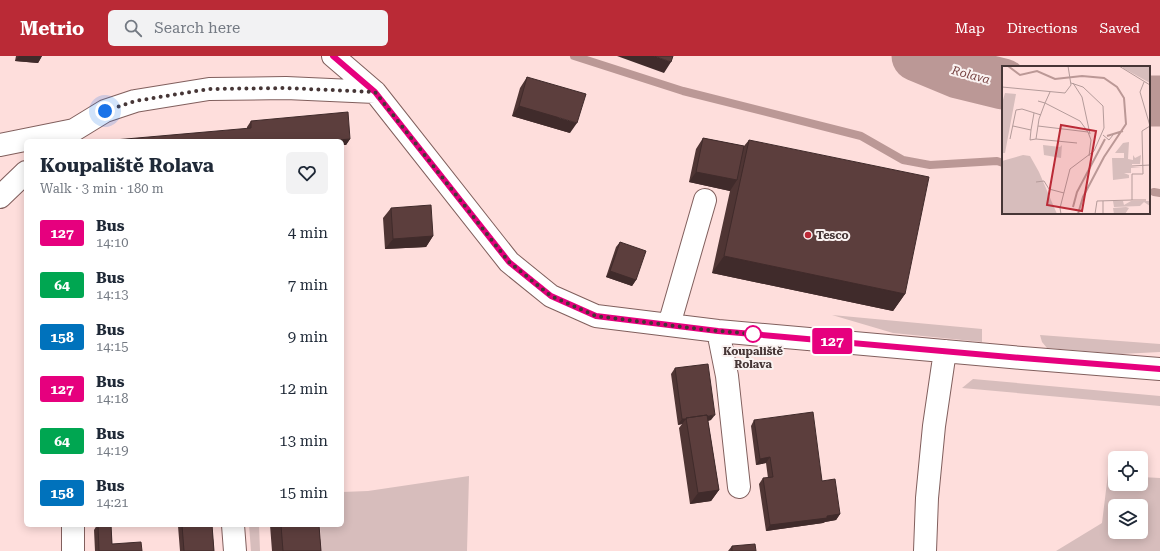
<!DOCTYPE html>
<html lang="en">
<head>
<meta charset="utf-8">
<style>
  :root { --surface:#fff; --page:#f2f2f3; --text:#1f2937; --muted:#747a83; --accent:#ba2a36 }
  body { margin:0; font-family:"Roboto Serif",serif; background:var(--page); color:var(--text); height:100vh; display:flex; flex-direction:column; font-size:15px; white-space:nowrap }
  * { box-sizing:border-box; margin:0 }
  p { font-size:13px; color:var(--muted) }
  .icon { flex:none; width:22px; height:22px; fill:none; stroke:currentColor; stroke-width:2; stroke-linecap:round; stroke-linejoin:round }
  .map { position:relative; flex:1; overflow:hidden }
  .drawer { position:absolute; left:24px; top:83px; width:320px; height:388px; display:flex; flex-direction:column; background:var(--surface); border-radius:6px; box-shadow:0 2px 10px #0003 }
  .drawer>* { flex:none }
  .badge { padding:0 8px; border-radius:3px; font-size:14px; line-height:26px }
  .fabs { position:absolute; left:1108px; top:395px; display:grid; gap:8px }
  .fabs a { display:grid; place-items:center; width:40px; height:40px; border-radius:6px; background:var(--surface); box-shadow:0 2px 10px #0003; font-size:20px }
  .you { position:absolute; width:20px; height:20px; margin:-10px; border:3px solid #fff; border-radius:50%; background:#1a73e8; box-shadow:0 0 0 6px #1a73e833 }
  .map>.badge { position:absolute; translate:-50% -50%; box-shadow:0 0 0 2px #fff }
  .round { display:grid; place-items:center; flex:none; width:42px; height:42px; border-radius:6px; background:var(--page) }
  .overview { display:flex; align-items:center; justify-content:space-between; height:68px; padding:0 16px }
  h1 { font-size:19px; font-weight:700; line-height:30px }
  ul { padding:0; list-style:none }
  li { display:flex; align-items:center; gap:12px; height:52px; padding:0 16px }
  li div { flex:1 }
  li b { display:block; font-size:15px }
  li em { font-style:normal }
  li .badge { min-width:44px; font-weight:700; text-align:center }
  header { display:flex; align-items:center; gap:24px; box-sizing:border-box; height:56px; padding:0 20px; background:var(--accent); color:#fff }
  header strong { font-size:19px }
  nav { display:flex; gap:22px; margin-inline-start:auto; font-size:14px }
  .search { width:280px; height:36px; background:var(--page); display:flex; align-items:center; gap:10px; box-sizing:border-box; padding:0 14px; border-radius:6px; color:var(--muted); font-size:15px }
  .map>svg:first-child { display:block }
</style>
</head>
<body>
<header>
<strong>Metrio</strong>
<div class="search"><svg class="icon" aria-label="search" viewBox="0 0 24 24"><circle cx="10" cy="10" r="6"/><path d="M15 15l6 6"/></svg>Search here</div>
<nav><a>Map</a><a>Directions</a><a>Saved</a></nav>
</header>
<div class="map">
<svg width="1160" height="495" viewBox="0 0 1160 495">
  <rect width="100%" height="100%" fill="#fededc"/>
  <path fill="#d7bdbc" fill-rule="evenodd" d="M832,259l150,14v13l-89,-9z
    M1040,279l120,9v8l-39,2 -74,-6 -5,-6z
    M973,323l187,17v10l-198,-18z
    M1108,418h7v10h26v-7l19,1v73h-104l46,-28zM1115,450h26v26h-26z
    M469,420l-2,75h-146l-1,-26h22v-33l26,-1z
    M249,469h10l1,26h-9z"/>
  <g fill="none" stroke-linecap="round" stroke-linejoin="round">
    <path stroke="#bb9896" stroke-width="8" d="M574,0l109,35 178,45 42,24 27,5 67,-4 6,2
      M1154,136l6,1"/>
    <path stroke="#bb9896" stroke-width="51" d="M917,0l41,17 45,11
      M1149,45h11"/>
    <defs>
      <path id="minor" d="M333,0l42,36 134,170 42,34 45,20 122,15 304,27 138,11
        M61,85l13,-11 31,-19 30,-10 74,-12 77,-1 89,4
        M0,89l74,-15
        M0,141l26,-25
        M669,269l36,-125
        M718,275l9,45 12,111
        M73,469v26
        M233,469l2,26
        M925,495l2,-53 7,-72 11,-75"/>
    </defs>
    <use href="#minor" stroke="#815f5d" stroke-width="24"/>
    <use href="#minor" stroke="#fff" stroke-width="22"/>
  </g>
  <path fill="#4f3534" d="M16,0h26l-4,7 -23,-2z
    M527,21l43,56 -58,-17 8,-28z
    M251,65l99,18 -4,6 -99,-16v-2z
    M703,82l41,8 5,-6 156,154 -12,17 -181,-38 18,-82 -41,-9 7,-33z
    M391,152l42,28 -7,11 -41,2 -2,-31z
    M620,186l16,38 -4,6 -26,-9 10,-30z
    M675,312l36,52 -3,1 11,69 -8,11 -21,3 -11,-76 3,-4 -4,1 -7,-51z
    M754,364l68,61 18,33 -4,6 -11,2 -2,1 -57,8 -7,-47 4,-6h5l-2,-15 -10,2 -5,-39z
    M97,469h14l1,19 30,7h-47l-1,-21z
    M179,469h33l2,26h-34l-2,-25z
    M270,469h49l2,26h-49z
    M732,490l24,5h-28z"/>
  <path fill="#402b2b" d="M19,0h23l-4,7 -23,-2z
    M617,0h37l17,6 -7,11z
    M519,50l58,17 -7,10 -58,-17z
    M350,83l-4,6h-4v-4h-15z
    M696,116l41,8 -7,11 -41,-9z
    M433,180l-7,11 -41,2 8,-10z
    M724,200l181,38 -12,17 -181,-38z
    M610,215l26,9 -4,6 -26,-9z
    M715,359l-4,5 -24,4v-5z
    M682,363h4l-4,5 -4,1z
    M770,401l-4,6 -10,2 4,-6z
    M719,434l-8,11 -21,3 8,-11z
    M840,458l-4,6 -11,2 -2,1 -57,8 4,-6z"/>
  <path fill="#5c3e3d" stroke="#402b2b" d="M654,0h19l-2,6z
    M527,21l59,17 -9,29 -58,-17z
    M348,56l2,27 -23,2h-224l148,-13v-7z
    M703,82l41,8 -7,34 -41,-8z
    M749,84l180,37 -24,117 -181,-38z
    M431,149l2,31 -40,3 -2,-31z
    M620,186l26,9 -10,29 -26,-9z
    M708,308l7,51 -8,1v-1l-21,3 1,1h-5l-7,-51z
    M813,356l9,69 13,-2 5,35 -13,2v2l-57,7 -7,-47 10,-1 -3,-20 -10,2 -6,-39z
    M707,359l12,75 -21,3 -12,-75z
    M98,469h13l1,19 29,-2 1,9h-43z
    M182,469h30l2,26h-30z
    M281,469h38l2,26h-38z
    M755,488l1,7h-24v-5z"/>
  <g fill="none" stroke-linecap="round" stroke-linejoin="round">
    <defs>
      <path id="line" d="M333,0l42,36 134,170 42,34 45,20 122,15 304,27 138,11"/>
    </defs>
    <use href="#line" stroke="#fff" stroke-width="9"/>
    <use href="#line" stroke="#e6007e" stroke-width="6"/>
    <path stroke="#463636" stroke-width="4" stroke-dasharray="0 7.2" d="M105,55l30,-10 74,-12 77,-1 89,4 134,170 42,34 45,20 111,14 46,4"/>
  </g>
  <circle fill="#ba2a36" stroke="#faf2f1" stroke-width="1.5" cx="808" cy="179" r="4"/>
  <circle fill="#fff" stroke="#e6007e" stroke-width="2" cx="753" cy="278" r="8"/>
  <g text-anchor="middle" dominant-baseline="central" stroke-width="4" stroke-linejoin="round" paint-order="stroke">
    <g font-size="11" font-weight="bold" fill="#463636" stroke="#faf2f1" text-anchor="start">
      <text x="816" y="179">Tesco</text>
    </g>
    <g font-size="11" font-weight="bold" fill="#463636" stroke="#faf2f1">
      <text x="753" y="295">Koupaliště<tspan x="753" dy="13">Rolava</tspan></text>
    </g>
    <g font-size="12" font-style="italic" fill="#774342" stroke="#faf2f1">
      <text transform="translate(971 19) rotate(15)">Rolava</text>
    </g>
  </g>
  <g transform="translate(1002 10)">
    <rect width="148" height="148" fill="#fededc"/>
    <path d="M121,0h27v17l-27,-15zM3,27l11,1 -11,59h-3v-50zM127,76l-1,17 5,1v-5l2,3 6,-3 -1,9h-8v3h10l-11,1v5h-7l5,2v3l-16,2 -1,-22h12v-5h-9l8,-10zM41,79l17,2 2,-2 -1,13 -17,-3zM21,89l7,1 9,16 18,42h-55v-53zM111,135h10l1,4 7,-4h19v5l-6,-4 -4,4 -26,1zM111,142l13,-1 3,1 -4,6h-11z" fill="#d7bdbc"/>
    <path fill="none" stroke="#bb9896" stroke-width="2" d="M6,0l12,9 17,-4 18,8 27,-3 22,2 13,9 7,11 2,26 -22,33 -21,40 -5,17M105,70l16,-5M71,141l4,-15 28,-53"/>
    <path fill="none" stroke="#b49b9a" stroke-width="1" d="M117,0l31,19M142,16l-4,10 10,34M71,17l9,14 8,37M0,21l63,6 6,-8 -3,-19M48,26l-5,11 35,18 8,11 3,8 -2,16M36,35l7,2 -6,16 -3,20 41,4M11,60l18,4 3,-17M36,60l50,6M29,64l-1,10 6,-1M101,69l6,5 4,-5M8,73l6,-29 6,-1 19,6M130,100l18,-1M34,116l8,-1 5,8 15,4M130,134h14M101,135v13M59,148l-1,-6 10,-39 24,-18 10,-23 -1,-22 -20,-19 -12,-4M93,148l2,-13 35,-1v-26h11l-1,-43 8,-5"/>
    <path fill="#ba2a36" fill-opacity="0.15" stroke="#ba2a36" stroke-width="2" d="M59,59l35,6 -14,80 -35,-6z"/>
    <rect width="148" height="148" fill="none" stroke="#463636" stroke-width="2"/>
  </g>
</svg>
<div class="fabs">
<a><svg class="icon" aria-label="locate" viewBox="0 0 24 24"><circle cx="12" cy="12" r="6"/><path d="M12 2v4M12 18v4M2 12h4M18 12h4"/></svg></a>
<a><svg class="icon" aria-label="layers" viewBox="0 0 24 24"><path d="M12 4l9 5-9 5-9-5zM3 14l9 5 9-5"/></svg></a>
</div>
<div class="you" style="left:105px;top:55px"></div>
<b class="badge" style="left:832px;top:285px;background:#e6007e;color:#fff">127</b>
<section class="drawer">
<div class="overview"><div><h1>Koupaliště Rolava</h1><p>Walk · 3 min · 180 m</p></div><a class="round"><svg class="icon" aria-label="heart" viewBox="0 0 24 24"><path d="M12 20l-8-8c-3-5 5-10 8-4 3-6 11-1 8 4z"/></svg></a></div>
<ul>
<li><span class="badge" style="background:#e6007e;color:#fff">127</span><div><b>Bus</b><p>14:10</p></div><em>4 min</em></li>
<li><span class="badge" style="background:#00a651;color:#fff">64</span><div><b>Bus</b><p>14:13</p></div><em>7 min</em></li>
<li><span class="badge" style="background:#0072bc;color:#fff">158</span><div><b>Bus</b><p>14:15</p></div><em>9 min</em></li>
<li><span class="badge" style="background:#e6007e;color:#fff">127</span><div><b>Bus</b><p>14:18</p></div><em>12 min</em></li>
<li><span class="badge" style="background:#00a651;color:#fff">64</span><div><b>Bus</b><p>14:19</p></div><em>13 min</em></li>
<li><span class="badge" style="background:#0072bc;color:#fff">158</span><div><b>Bus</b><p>14:21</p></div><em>15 min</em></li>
</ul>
</section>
</div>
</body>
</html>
